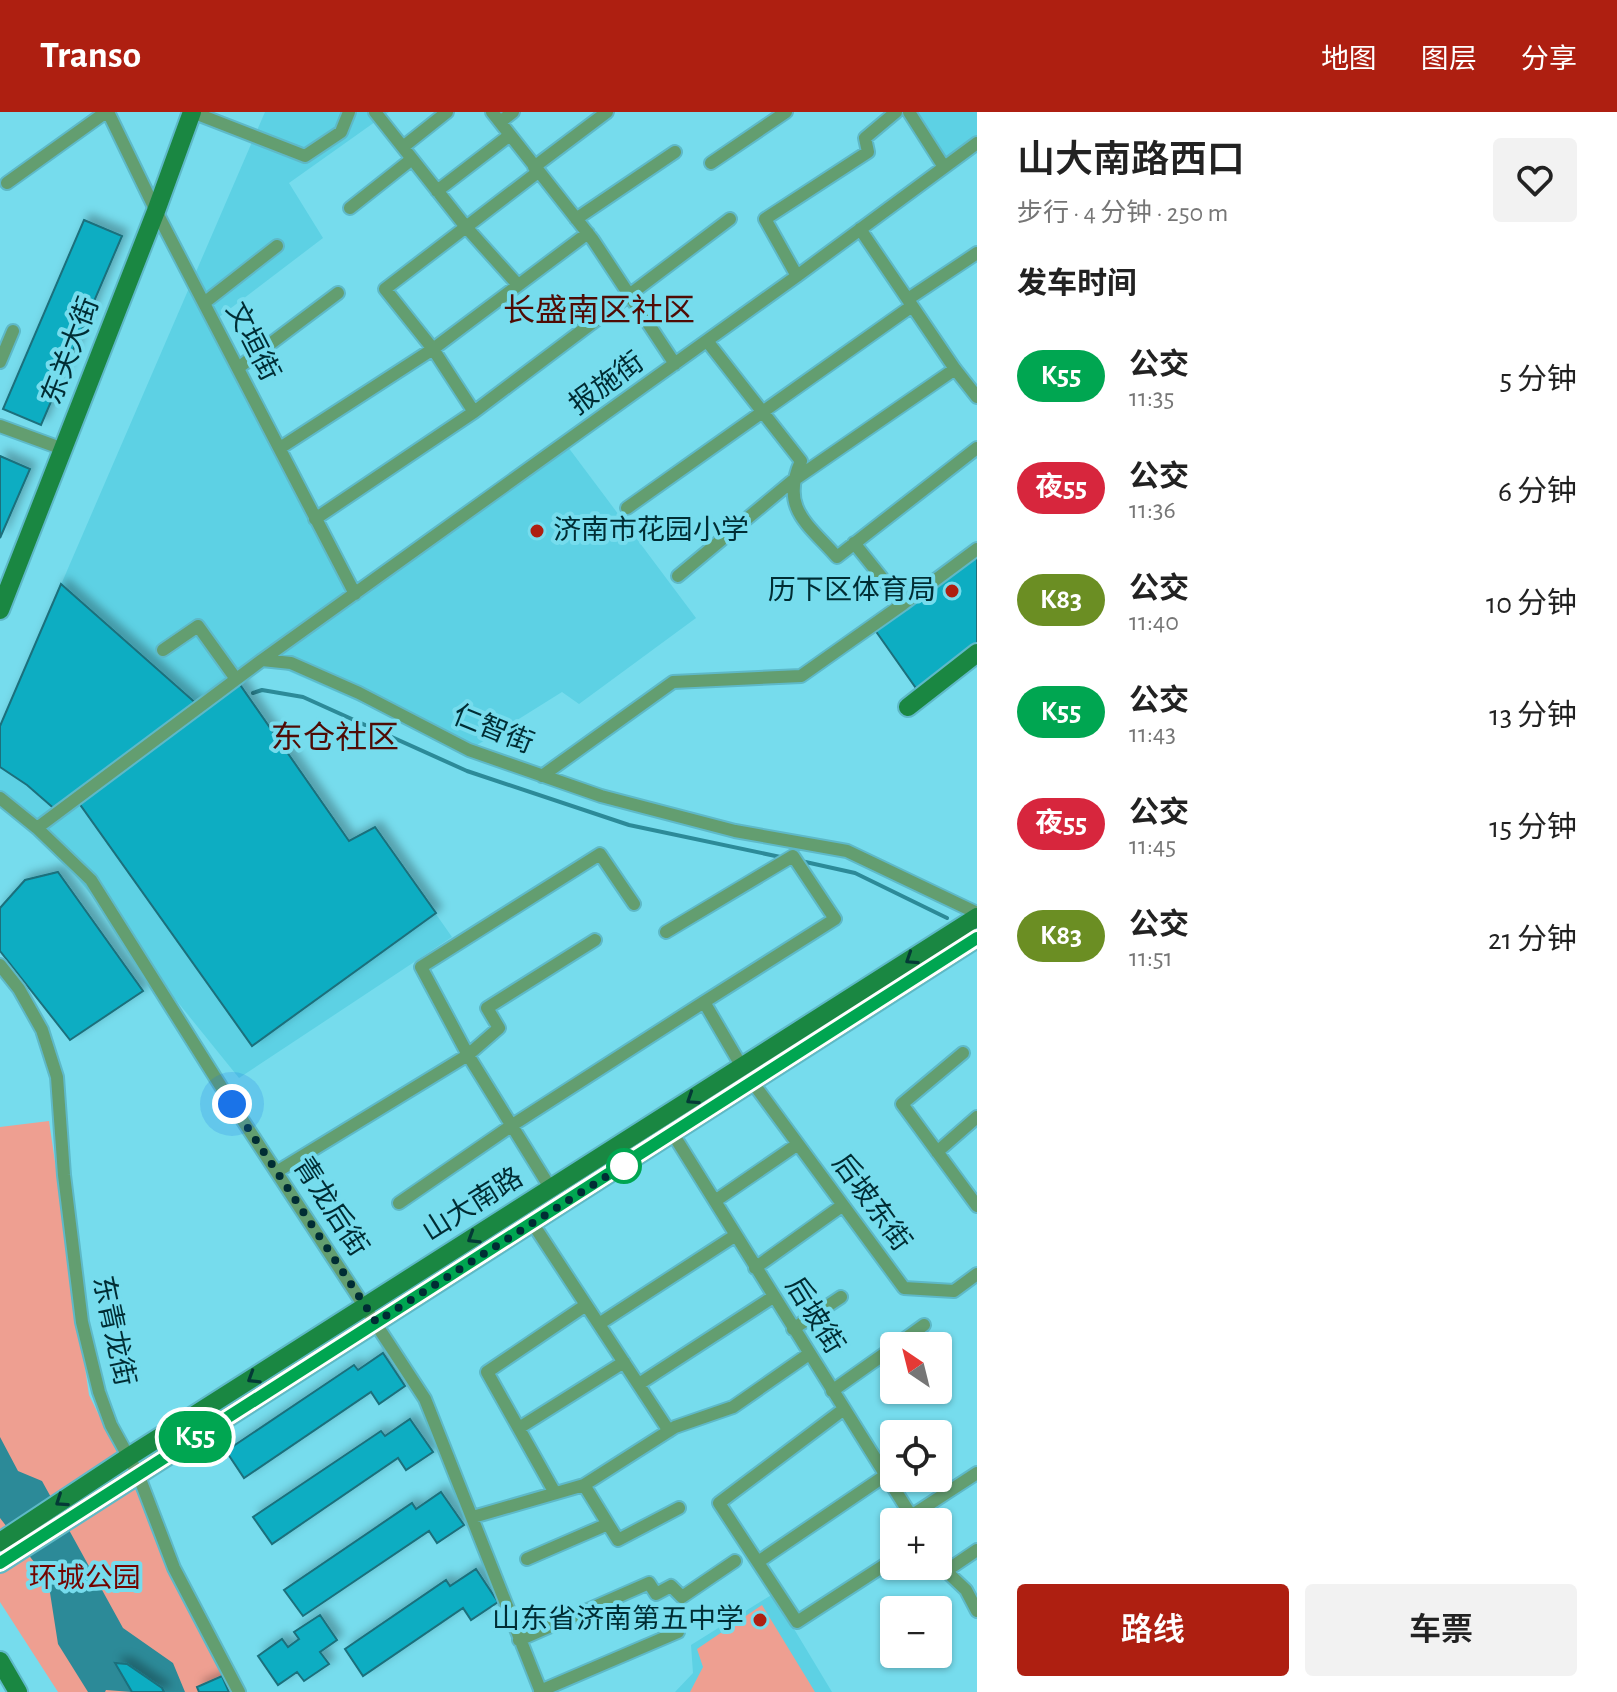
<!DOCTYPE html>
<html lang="zh">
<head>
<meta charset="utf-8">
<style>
  :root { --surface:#fff; --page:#f2f2f2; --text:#222; --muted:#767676; --accent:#ae1f11 }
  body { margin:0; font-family:"Alegreya Sans","Noto Sans SC",sans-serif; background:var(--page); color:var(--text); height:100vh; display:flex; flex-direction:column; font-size:30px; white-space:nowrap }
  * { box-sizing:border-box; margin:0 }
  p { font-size:26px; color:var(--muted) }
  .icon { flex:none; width:44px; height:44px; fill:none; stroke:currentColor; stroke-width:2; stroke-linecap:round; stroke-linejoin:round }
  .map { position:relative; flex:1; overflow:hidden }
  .sheet { display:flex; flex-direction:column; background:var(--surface); width:640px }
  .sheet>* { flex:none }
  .badge { padding:0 16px; border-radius:26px; font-size:28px; line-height:52px }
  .needle { width:52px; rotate:325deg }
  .controls { position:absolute; left:880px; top:1220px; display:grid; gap:16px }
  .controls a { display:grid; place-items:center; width:72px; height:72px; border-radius:8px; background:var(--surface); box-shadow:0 2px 6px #0004; font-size:40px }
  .you { position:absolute; width:40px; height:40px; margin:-20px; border:6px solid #fff; border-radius:50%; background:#1a73e8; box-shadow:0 0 0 12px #1a73e833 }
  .map>.badge { position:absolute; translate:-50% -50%; box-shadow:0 0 0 4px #fff }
  h2 { padding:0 40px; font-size:30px; line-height:72px }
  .round { display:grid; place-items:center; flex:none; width:84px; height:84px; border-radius:8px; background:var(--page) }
  .summary { display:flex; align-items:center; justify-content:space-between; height:136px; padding:0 40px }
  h1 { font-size:38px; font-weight:600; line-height:60px }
  .cta { display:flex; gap:16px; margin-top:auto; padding:16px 40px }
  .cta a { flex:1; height:92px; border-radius:8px; background:var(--accent); color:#fff; font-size:32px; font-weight:600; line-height:92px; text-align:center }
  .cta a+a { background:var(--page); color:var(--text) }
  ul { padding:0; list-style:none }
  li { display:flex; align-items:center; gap:24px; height:112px; padding:0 40px }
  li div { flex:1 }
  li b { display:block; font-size:30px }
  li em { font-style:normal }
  li .badge { min-width:88px; font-weight:700; text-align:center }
  header { display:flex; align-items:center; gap:48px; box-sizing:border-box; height:112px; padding:0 40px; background:var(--accent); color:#fff }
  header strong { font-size:38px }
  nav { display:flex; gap:44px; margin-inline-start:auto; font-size:28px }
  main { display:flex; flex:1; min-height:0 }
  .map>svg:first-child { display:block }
</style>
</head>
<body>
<header>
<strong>Transo</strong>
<nav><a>地图</a><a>图层</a><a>分享</a></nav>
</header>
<main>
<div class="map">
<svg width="977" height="1580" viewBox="0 0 977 1580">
  <defs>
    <filter id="shadow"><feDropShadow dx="6" dy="-6" stdDeviation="4" flood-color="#0004"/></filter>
  </defs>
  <rect width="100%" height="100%" fill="#76dced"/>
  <path fill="#5dd1e4" d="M265,0h124l-100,71 34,55 -109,83 141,272 210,-150 131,175 -117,86 -17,-12 -93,58 -206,-90 -27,20 113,161 26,-14 77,110 -213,141 -202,-250 -37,-27v-75z
    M908,0h69v31l-33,24z
    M773,1482l59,98h-157l18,-19 -2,-28z"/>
  <path fill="#ee9f91" d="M49,1009l40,274 119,243 32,54h-182l-58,-90v-475z
    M762,1493l53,87h-125l13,-25 -6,-18z"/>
  <path fill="#2c8a98" d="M0,1325l18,34 24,10 81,147 50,35 12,29h-21l-2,-4 -35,-24 -11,-1 16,29 -26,-2 -1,2h-17l-30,-48 -10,-64 -48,-62z"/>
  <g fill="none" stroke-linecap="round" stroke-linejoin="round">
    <path stroke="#2c8a98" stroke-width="4" d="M253,581l9,-3 41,7 164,74 162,54 156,33
      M801,749l54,12 92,45"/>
  </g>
  <path fill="#0dadc2" stroke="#1b6f7c" stroke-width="2" filter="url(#shadow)" d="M84,108l38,16 -81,189 -38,-16z
    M0,344l30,13 -30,69z
    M977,440v93l-59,46 -43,-61z
    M61,472l138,122 37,-27 113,162 26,-14 61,86 -184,133 -176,-247 -18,13 -31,-27 -27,-18v-41z
    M58,760l85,119 -73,49 -70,-89v-43l25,-28z
    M383,1241l22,33 -26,18 -8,-12 -127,86 -18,-27 128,-86 4,5z
    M410,1307l23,33 -27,18 -8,-12 -126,86 -19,-27 128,-86 4,5z
    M441,1380l23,33 -27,18 -8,-12 -126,85 -19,-26 128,-87 4,6z
    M476,1457l22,33 -27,18 -8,-12 -100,68 -18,-27 101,-69 4,6z
    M320,1503l17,25 -17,12 9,12 -25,17 -7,-9 -19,13 -20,-29 24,-17 6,8 11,-8 -5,-7z
    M115,1551l12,1 35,24 2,4h-32z
    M222,1564l7,16h-30l-2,-5z"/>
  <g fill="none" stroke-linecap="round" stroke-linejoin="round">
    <defs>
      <path id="street" d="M108,0l48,99 199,383
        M192,0l113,44 36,-24 8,-20
        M375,0l91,115 52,58
        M492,0l101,128 82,124
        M909,0l35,55
        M500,10l13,-10
        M403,35l44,-35
        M711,51l75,-51
        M534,55l73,-55
        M7,71l99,-71
        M437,79l73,-56
        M350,96l62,-49
        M576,107l99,-67
        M860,117l95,140 22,28
        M797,164l-32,-57 103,-67 -3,-14 31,-26
        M908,187l69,-46
        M204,191l73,-57
        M707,229l94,120c-21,47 6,62 36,96l140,-109
        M0,250l13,-31
        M238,256l100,-75
        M474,300l-41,-63 -48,-60 153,-117
        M0,314l63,23
        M280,336l153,-99 155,-116
        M627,396l285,-202
        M315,407l159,-107 256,-193
        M854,431l49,61 74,-55
        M678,464l113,-94 164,-113
        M163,538l35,-24 38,53
        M262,548l535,-384 180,-133
        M542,664l131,-94 128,-6 102,-72
        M0,686l37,30 54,52 141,224 193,295 116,293
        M37,716l225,-168 29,3 68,30 110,57 132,46 134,35 112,20 130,62
        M666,820l127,-76 42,63 -131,83
        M595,828l-108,68 12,20 -31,27 -47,-88 179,-113 34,50
        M0,853l19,24 23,41 15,47 7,98 18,147 17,70 12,33 27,49 36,94 65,124
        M963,941l-61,51 75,102
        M753,971l151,205 50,3 23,-17
        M673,1022l242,388
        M937,1040l40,-35
        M278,1059l190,-116 83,134
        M715,1089l83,-57
        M399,1091l112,-77 193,-124 38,65
        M533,1112l136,207
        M755,1156l88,-63
        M599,1212l137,-89
        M793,1217l48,-32
        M895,1234l29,-21
        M639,1272l134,-87
        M832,1279l62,-44
        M840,1300l-121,91 78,119 97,-63
        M519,1316l105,-66
        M555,1381l-68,-121 99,-67
        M911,1404l66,-43
        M473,1405l111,-32 91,-58 58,-20 76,-53
        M608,1412l10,16 61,-32
        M527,1447l81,-35 -24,-39
        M938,1447l8,12 31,-21
        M758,1450l128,-87
        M946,1459l20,19 11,21
        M519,1528l130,-57 7,11 15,-8 11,11 53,-36
        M540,1579l138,-59"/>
      <path id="secondary" d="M0,498l156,-399 36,-99
        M908,595l69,-54
        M0,1430l130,-86 847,-539
        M0,1451l977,-625
        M0,1549l18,31"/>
    </defs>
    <use href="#street" stroke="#5eb9c8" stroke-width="16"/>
    <use href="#secondary" stroke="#5eb9c8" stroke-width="22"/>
    <use href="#street" stroke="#639e70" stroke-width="12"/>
    <use href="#secondary" stroke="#1a8742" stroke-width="18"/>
  </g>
  <defs><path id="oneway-chevron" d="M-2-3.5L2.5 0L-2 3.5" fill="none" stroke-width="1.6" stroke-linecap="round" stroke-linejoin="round" transform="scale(2)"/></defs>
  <g stroke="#043a36">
    <use href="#oneway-chevron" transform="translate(911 847) rotate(147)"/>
    <use href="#oneway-chevron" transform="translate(692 987) rotate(147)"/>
    <use href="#oneway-chevron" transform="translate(473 1126) rotate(148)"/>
    <use href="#oneway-chevron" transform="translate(253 1266) rotate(148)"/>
    <use href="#oneway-chevron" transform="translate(61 1389) rotate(146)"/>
  </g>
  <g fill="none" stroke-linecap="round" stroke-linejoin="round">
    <defs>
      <path id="line" d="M0,1451l977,-625"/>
    </defs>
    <use href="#line" stroke="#fff" stroke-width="18"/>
    <use href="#line" stroke="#00a651" stroke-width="12"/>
    <path stroke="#002d34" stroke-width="8" stroke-dasharray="0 14.4" d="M232,992l144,218 250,-158 -2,2"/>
  </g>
  <g fill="#ae1f11" stroke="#76dced" stroke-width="3">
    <circle cx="537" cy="419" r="8"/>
    <circle cx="952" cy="479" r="8"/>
    <circle cx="760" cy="1508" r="8"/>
  </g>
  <circle fill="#fff" stroke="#00a651" stroke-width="4" cx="624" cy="1054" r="16"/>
  <g text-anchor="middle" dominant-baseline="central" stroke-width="8" stroke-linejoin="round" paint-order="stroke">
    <g font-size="28" fill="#002d34" stroke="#76dced">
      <text transform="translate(252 230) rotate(63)">文垣街</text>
      <text transform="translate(71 239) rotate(-69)">东关大街</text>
      <text transform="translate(607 272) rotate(-36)">报施街</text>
      <text transform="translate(493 618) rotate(22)">仁智街</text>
      <text transform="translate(871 1091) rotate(54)">后坡东街</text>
      <text transform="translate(473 1093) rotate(-32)">山大南路</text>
      <text transform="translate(330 1095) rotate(57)">青龙后街</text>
      <text transform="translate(814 1204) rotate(58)">后坡街</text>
      <text transform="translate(113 1219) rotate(78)">东青龙街</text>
    </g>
    <g font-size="28" fill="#002d34" stroke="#76dced" text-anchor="end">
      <text x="553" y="419" text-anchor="start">济南市花园小学</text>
      <text x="936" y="479">历下区体育局</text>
      <text x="744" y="1508">山东省济南第五中学</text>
    </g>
    <g font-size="28" fill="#730500" stroke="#76dced">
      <text x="85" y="1467">环城公园</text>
    </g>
    <g font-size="32" fill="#500c05" stroke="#76dced">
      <text x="599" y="199">长盛南区社区</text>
      <text x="335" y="626">东仓社区</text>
    </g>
  </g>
</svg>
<div class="controls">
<a><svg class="needle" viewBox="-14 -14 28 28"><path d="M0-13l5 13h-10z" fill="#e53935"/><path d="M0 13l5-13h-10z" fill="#767676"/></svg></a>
<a><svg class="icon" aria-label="locate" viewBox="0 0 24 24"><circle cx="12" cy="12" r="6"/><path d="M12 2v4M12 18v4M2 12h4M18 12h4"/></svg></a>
<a>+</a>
<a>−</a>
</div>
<div class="you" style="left:232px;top:992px"></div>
<b class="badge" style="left:195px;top:1325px;background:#00a651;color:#fff">K55</b>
</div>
<section class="sheet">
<div class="summary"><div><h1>山大南路西口</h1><p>步行 · 4 分钟 · 250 m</p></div><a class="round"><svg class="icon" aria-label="heart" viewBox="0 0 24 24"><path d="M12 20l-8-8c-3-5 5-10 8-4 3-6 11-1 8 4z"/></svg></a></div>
<h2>发车时间</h2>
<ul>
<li><span class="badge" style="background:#00a651;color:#fff">K55</span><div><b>公交</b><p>11:35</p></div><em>5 分钟</em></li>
<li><span class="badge" style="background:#d7263d;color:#fff">夜55</span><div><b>公交</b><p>11:36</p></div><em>6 分钟</em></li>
<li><span class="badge" style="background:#6b8e23;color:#fff">K83</span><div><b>公交</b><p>11:40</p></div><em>10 分钟</em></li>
<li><span class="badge" style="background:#00a651;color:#fff">K55</span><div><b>公交</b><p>11:43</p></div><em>13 分钟</em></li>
<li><span class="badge" style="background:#d7263d;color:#fff">夜55</span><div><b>公交</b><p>11:45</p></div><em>15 分钟</em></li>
<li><span class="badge" style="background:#6b8e23;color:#fff">K83</span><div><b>公交</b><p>11:51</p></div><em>21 分钟</em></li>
</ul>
<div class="cta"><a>路线</a><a>车票</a></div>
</section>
</main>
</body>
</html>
